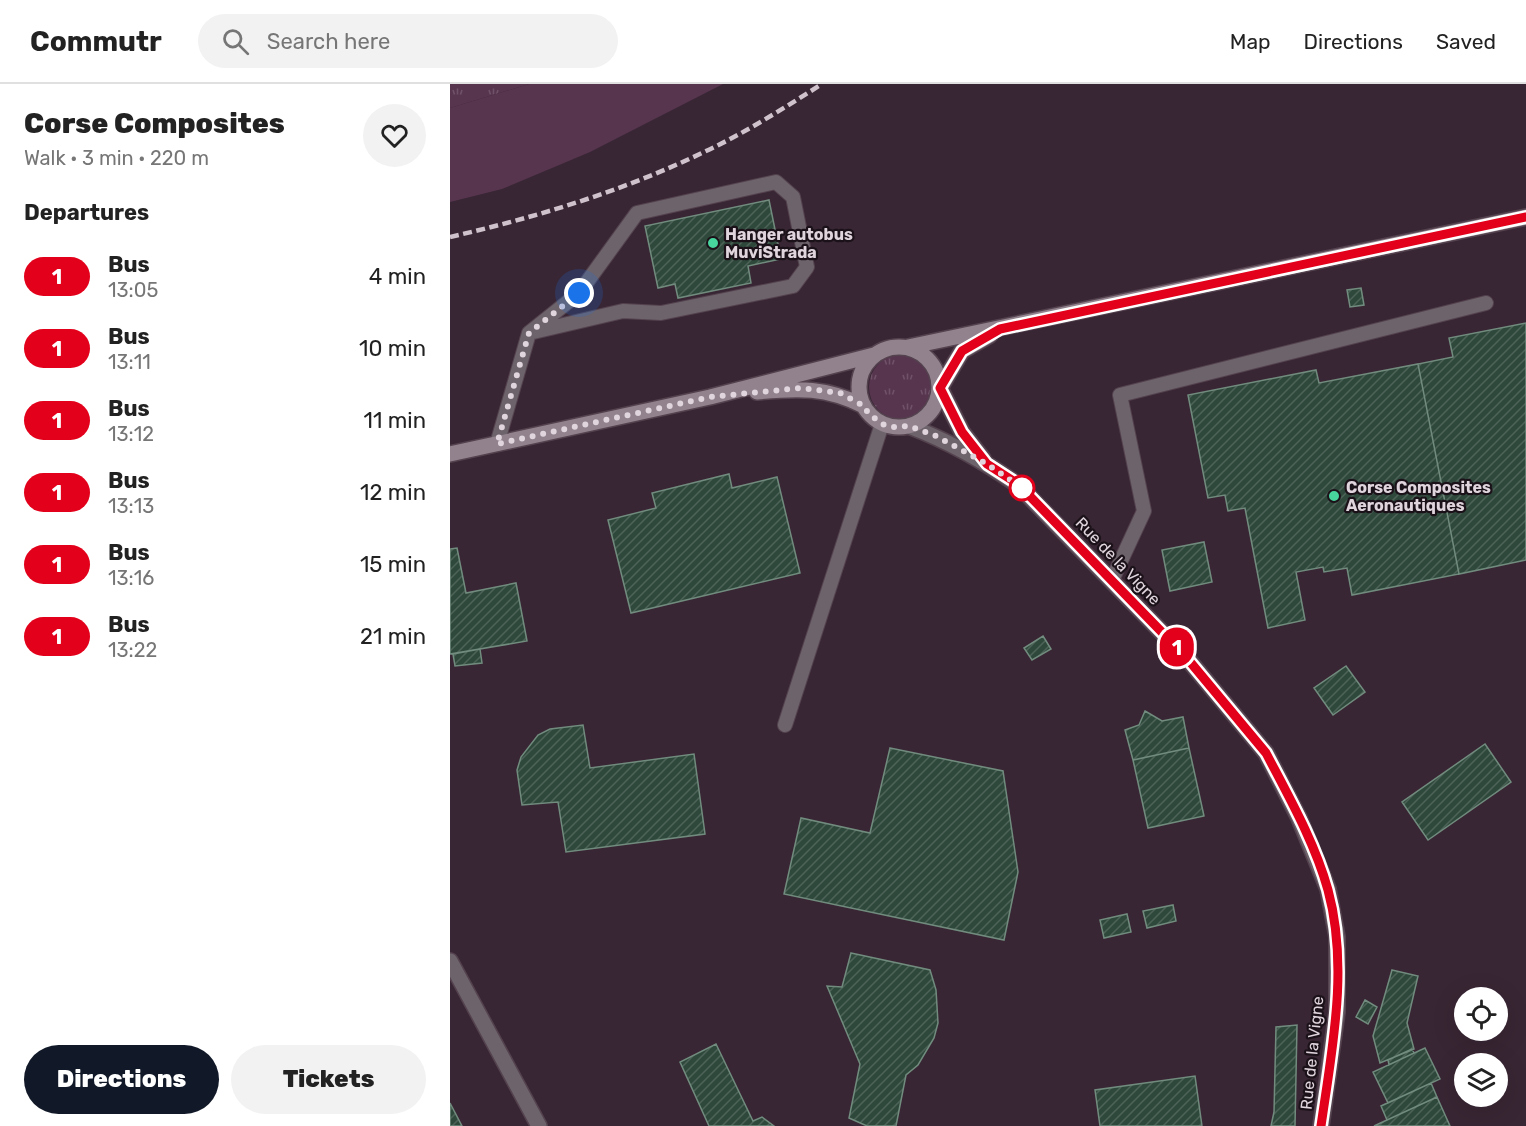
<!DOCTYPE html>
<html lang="en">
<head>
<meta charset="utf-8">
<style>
  :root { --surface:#fff; --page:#f2f2f2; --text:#222; --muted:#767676; --line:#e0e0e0; --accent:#111827 }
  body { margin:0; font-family:Rubik,sans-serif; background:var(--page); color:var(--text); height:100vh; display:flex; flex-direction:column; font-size:22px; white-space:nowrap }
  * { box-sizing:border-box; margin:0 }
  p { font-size:20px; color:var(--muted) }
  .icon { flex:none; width:33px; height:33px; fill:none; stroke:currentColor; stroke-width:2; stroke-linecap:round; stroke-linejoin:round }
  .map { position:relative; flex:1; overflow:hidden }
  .drawer { display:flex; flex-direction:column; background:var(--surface); width:450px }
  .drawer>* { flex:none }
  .badge { padding:0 12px; border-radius:20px; font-size:21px; line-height:39px }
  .fabs { position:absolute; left:1004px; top:903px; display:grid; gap:12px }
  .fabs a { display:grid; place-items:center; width:54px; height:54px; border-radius:50%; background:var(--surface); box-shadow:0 6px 24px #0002; font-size:30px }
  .you { position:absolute; width:30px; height:30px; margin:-15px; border:4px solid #fff; border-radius:50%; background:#1a73e8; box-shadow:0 0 0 9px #1a73e833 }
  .map>.badge { position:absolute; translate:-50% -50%; box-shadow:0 0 0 3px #fff }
  h2 { padding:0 24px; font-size:22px; line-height:54px }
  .round { display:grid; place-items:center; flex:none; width:63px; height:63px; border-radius:32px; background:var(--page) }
  .head { display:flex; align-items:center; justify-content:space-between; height:102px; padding:0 24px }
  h1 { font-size:28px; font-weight:800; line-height:45px }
  .primary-button { display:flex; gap:12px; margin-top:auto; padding:12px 24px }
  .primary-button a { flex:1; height:69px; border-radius:36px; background:var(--accent); color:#fff; font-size:24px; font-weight:800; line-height:69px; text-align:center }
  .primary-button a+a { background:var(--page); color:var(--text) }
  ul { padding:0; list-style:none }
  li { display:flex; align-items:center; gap:18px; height:72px; padding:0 24px }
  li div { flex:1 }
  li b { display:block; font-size:22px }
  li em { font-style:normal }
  li .badge { min-width:66px; font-weight:700; text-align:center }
  header { display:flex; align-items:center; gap:36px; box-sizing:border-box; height:84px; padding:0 30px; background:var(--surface); border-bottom:2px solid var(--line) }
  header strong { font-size:28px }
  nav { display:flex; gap:33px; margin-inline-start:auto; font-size:21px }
  .search { width:420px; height:54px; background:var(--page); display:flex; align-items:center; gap:15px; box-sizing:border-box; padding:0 21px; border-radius:33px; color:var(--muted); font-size:22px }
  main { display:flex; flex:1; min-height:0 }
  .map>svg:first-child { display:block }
</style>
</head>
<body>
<header>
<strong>Commutr</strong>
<div class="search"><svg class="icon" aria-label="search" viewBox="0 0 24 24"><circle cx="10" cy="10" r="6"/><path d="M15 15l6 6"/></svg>Search here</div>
<nav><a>Map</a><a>Directions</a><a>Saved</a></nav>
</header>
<main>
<section class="drawer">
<div class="head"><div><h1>Corse Composites</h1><p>Walk · 3 min · 220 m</p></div><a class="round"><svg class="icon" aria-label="heart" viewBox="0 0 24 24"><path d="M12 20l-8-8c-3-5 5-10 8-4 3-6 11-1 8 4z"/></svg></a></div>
<h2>Departures</h2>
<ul>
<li><span class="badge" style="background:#e2001a;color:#fff">1</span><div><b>Bus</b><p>13:05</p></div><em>4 min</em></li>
<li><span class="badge" style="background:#e2001a;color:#fff">1</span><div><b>Bus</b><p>13:11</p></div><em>10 min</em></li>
<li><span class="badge" style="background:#e2001a;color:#fff">1</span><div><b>Bus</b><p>13:12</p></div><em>11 min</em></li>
<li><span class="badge" style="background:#e2001a;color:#fff">1</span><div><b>Bus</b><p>13:13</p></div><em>12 min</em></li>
<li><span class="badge" style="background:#e2001a;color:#fff">1</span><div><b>Bus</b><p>13:16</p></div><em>15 min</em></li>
<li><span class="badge" style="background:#e2001a;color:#fff">1</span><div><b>Bus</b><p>13:22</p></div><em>21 min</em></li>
</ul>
<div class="primary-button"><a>Directions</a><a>Tickets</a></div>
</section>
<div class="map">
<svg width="1076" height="1042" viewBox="0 0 1076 1042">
  <defs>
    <pattern id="grass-tufts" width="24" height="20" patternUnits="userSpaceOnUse" patternTransform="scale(1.5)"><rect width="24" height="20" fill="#57354f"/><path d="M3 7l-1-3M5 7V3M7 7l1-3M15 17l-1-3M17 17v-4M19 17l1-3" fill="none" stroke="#6f5168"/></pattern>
    <pattern id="building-hatch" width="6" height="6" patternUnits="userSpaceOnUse" patternTransform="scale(1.5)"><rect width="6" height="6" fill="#2f483c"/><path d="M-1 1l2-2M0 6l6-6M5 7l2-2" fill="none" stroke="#4d6258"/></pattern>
  </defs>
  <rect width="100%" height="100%" fill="#392634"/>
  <path fill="url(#grass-tufts)" d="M0,0h79l-79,24z
    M419 303a33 33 0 1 1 66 0a33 33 0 1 1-66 0Z"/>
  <path fill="#57354f" d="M79,0h194l-133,68 -88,37 -52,13v-94z"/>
  <path fill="url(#building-hatch)" stroke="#718c7e" stroke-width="1.5" d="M319,116l12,59 -33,7 3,17 -73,15 -3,-14 -17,4 -13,-62z
    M911,204l3,17 -14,2 -3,-17z
    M1076,239v237l-67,14 -41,-210 35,-7 -4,-19z
    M968,280l41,210 -107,21 -5,-27 -23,4 -1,-5 -27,5 9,48 -37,8 -23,-120 -17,3 -3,-16 -17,3 -20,-103 128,-25 3,13z
    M279,390l3,14 45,-11 23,96 -169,40 -23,-93 48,-12 -4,-15z
    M754,458l8,40 -42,9 -8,-41z
    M7,464l9,45 50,-10 11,58 -77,13v-105z
    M593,552l8,13 -19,11 -8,-12z
    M30,565l2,14 -27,3 -2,-12z
    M896,582l19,26 -32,23 -19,-27z
    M695,627l17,10 21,-4 6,31 -56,12 -8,-30 14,-5z
    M133,641l7,43 104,-14 11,80 -139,18 -8,-50 -36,3 -5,-35 4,-13 17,-22 12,-6z
    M1035,660l26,38 -83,58 -26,-38z
    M440,664l113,23 15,101 -14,68 -220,-46 17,-76 69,15z
    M739,664l15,68 -56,12 -15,-68z
    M723,821l3,16 -29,7 -4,-17z
    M677,830l4,18 -27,6 -4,-18z
    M401,869l79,17 6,20 2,33 -4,15 -16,27 -12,10 -10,51h-29l-18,-8 11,-54 -33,-78 15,1z
    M942,886l26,6 -11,47 7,26 -34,14 -7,-27z
    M915,916l12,7 -9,17 -12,-7z
    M847,941l-2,101h-24l3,-14 2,-85z
    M266,960l37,77 9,-4 12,9h-65l-29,-64z
    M975,964l15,31 -52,24 -15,-31z
    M962,965l2,4 -25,12 -1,-5z
    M745,992l7,50h-102l-5,-36z
    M981,999l6,14 -50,23 -6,-14z
    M987,1013l13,29h-76l13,-6z
    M0,1019l12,23h-12z"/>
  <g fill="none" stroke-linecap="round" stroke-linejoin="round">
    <defs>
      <path id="service" d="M47,360l32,-111 50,-40 58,-80 139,-31 17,15 14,70 -14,19 -132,27 -38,-2 -94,22
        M662,496l32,-69 -24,-116 366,-92
        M335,641l97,-301"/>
      <path id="minor" d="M490,304l22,44 21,27
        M459,342c39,15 75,35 109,59l168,172 80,96 33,65 29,71 9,48v75l-16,114
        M0,877l89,165"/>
      <path id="secondary" d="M409 303a40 40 0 1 1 80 0a40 40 0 1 1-80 0Z
        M458,263l618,-130
        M490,304l22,-37 28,-16
        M307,308c42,-4 69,-5 107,14
        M0,370l260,-57 164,-42"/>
    </defs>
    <use href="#service" stroke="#54424f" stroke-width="16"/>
    <use href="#minor" stroke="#54424f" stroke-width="18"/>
    <use href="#secondary" stroke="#54424f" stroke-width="18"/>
    <use href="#service" stroke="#6d636b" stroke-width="14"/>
    <use href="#minor" stroke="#6d636b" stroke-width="15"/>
    <use href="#secondary" stroke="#91828d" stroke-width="15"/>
    <path stroke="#cfc2cc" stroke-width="4.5" stroke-dasharray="9 4.5" stroke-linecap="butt" d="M0,153c87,-20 173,-46 254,-85 41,-19 80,-44 118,-68"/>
  </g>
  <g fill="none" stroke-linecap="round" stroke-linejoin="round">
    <defs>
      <path id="line" d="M871,1042c11,-77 28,-159 7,-236 -13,-47 -39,-93 -62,-137l-80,-96 -168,-173 -31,-20 -25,-32 -22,-44 22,-37 38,-22 526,-112"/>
    </defs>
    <use href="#line" stroke="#fff" stroke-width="14"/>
    <use href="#line" stroke="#e2001a" stroke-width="9"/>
    <path stroke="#e0d4dd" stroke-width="6" stroke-dasharray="0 10.8" d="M129,209l-50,40 -32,111 213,-47 91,-9 39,5 24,13 4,7 14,11 12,3 15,-1 27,10 51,28 35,24"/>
  </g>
  <g fill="#48d49d" stroke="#1b1219" stroke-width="2">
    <circle cx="263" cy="159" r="6"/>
    <circle cx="884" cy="412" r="6"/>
  </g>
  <circle fill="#fff" stroke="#e2001a" stroke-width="3" cx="572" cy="404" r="12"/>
  <g text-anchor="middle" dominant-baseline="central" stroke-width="4.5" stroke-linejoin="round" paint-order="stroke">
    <g font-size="16" font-weight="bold" fill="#e0d4dd" stroke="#1b1219" text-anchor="start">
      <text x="275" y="150">Hanger autobus<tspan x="275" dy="18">MuviStrada</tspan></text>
      <text x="896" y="403">Corse Composites<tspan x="896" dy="18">Aeronautiques</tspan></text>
    </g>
    <g font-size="16" fill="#e0d4dd" stroke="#1b1219">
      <text transform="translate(668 477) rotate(46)">Rue de la Vigne</text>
      <text transform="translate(862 969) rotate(-84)">Rue de la Vigne</text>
    </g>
  </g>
</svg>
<div class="fabs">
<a><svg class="icon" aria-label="locate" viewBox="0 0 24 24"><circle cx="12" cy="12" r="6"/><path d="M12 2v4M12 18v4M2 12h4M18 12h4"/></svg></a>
<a><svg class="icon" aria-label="layers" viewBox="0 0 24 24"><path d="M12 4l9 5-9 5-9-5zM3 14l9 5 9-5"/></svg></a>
</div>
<div class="you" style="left:129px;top:209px"></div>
<b class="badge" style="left:727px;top:563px;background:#e2001a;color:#fff">1</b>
</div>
</main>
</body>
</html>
